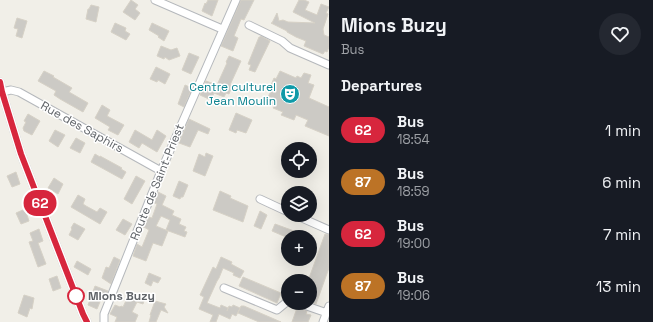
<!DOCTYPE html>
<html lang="en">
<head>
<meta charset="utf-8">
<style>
  :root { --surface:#171b24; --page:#242831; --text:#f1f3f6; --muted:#9ea1a6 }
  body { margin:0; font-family:"Space Grotesk",sans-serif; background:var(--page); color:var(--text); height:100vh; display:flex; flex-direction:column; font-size:15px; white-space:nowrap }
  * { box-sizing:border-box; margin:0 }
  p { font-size:13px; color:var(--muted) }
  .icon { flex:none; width:22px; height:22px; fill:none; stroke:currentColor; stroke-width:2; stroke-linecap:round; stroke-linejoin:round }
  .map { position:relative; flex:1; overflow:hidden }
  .details { display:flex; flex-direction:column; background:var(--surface); width:324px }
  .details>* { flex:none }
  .badge { padding:0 8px; border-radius:13px; font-size:14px; line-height:26px }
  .buttons { position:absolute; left:281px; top:142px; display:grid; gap:8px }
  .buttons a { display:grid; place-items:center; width:36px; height:36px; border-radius:50%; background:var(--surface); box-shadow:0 4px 16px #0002; font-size:20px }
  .map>.badge { position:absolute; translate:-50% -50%; box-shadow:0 0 0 2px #fff }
  h2 { padding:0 12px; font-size:15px; line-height:36px }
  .round { display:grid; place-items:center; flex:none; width:42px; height:42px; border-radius:21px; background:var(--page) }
  .overview { display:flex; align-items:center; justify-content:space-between; height:68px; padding:0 12px }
  h1 { font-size:19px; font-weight:600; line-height:30px }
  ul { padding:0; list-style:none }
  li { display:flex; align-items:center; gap:12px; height:52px; padding:0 12px }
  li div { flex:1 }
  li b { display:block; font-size:15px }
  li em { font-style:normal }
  li .badge { min-width:44px; font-weight:700; text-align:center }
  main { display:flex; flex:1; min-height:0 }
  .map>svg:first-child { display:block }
</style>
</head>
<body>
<main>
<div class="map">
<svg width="329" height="322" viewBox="0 0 329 322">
  <rect width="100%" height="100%" fill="#f1efe8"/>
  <path fill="#cccac5" stroke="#d6d1c6" d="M131,0l7,5 -3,4 5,4 -5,7 -12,-8z
    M208,0h10l-6,16 -10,-5 3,-8 1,1z
    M241,0h13l-10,20 -3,-1 -7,17 4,2 -5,13 -12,-5z
    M299,0h5l5,2 -4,8 12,5 4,-11 8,3 -3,6 2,1 -5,15 1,6 5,2v10l-2,5 -2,-1 -2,3 -19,-8 2,-5 -10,-4 -9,-5v-1l-16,-8h1l5,-10 2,8 4,-1 5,2 27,1 -22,-11z
    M91,5l8,2 -3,15 -10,-3 2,-10h1z
    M17,18l10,3 -5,17 -6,-2 2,-7 -4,-1z
    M115,23l11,5 -1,3 5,3 -4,6 -15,-8z
    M152,23l17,8 -5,10 -6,-4 1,-1 -10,-6z
    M261,36l9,5 -15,31 -6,-2 2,-5 -3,-1 11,-27h1z
    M161,46l10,4 6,-2 3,8 -11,4 -4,-3 -1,2 -7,-3z
    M189,53l10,4 -8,17 -9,-4z
    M229,56l12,5 -11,24 2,1 -3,8 -3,-1 -2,4 -10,-4 -3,7 -11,-5 6,-14 11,4 10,-22 -1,-1z
    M156,67l14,7 -5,10 -7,-4 -1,2 -7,-3z
    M44,71l10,5 -1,1 19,11 -3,4 19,11 -5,9 -23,-13 -6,-4 2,-4 -18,-10z
    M280,71l16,7 1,-2 4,2 3,-5 7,2 -3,8 6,2 -5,13 20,9v29l-24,-10 3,-6 -12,-5 -2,5 -13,-5 2,-3 -10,-4 2,-3 -9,-4 5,-10 -2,-1 5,-12 2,1z
    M185,85l7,3 -8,19 -6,-3z
    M102,105l8,5 -3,6 17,9 -6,10 -10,-5 2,-3 -15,-9z
    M236,113l16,7 -6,13 -9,-3 -1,3 -7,-3z
    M28,114l12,7 -8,14 -8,-4 -1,-3 3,-6 -2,-1z
    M189,119l21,10 -2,5 -10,-4 -8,17 -11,-4z
    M55,130l10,5 -7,12 -9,-6z
    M135,130l17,10 5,-10 9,6 -9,16 -15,-9 -3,5 -10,-6z
    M76,138l9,5 -5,10 -10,-5z
    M206,153l7,3 -8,20 -12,-5 6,-17 6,3z
    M95,154l5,3v-1l22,12 -1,1 5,3 -4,7 -31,-17z
    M16,172l4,12 -8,3 -5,-11z
    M136,176l9,5 -13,23 -8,-5z
    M54,178l9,6 -5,10 -10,-6z
    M179,181l9,4 -5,12h-2l-1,2 -7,-3z
    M220,191l11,5 -1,2 18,8 -5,16 -30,-12z
    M158,192l8,4 -4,9 12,6 -2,4 9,4 -2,5 7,3 -2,4 3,1 -2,5 -19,-7 4,-10 -9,-4 -5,10 12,5 -6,15 -9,-3 -7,18 -13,-5 4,-12 5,3 7,-17 -5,-3 4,-10 4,1 5,-14 -3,-1z
    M78,195l7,4 -2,5 3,2 11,6 3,-4 7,4 -7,12 -29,-17z
    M25,209l4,12 -8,3 -5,-11z
    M260,211l7,4 -6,14 -7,-3z
    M123,219l9,5 -7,11 -9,-5z
    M74,223l11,6 -7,11 -9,-5 3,-6 -1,-1z
    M275,224l19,7 -3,6h-5l-14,-6z
    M39,229l4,12 -5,2 8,21 -8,3 -9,-25 4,-1 -3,-8z
    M325,234l4,1v33l-13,36 -6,-2v-21h-2z
    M114,257l6,3 -9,24 -9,-6 4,-11 3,1z
    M221,257l11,5 -1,2 13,7 -4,7 -7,-3 1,-2 -11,-5 -4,10 -2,3 -10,22 13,5 1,-3 7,3 -1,3 2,-5 3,1 1,-2 7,3 -4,8 -4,-2 -2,5 -11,-5 -3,8h-6l3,-7 -14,-6 5,-12 -4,-2 13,-28 3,2z
    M77,261l14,8 -3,6 -14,-8z
    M149,273l12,5 -3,5 -5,-2 -2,5 -6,-3z
    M57,276l4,12 -8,3 -4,-12z
    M243,277l38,16 -4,10 -38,-17z
    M95,286l13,5 -3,7 -3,-1 -5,12 -9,-4z
    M130,292l15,6 -2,6 -6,-2 -5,10 6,3 -3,7h-20l2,-5 -7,-3 5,-9 5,2 1,-1 2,1z
    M24,295l10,3 -2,11 -2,-1 -3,9 -9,-4z
    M155,301l11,3 -2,3 4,6 -7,-3 -5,12h-7l2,-7h-1z
    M241,306h3l37,16h-22l-21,-9z
    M297,308l10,3 -1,3 5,1 -3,7h-16z"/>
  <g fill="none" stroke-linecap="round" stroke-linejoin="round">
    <defs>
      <path id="minor" d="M155,0l67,29
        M249,25l33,16 8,7 39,17
        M0,82l2,10 19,62 62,160 4,8
        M2,92l9,-2 8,2 142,79
        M260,199l28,13
        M295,215l34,15
        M224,288l53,22 11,-9
        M298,303l29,10
        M104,322v-8l57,-143 75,-171
        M323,322l6,-16"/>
    </defs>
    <use href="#minor" stroke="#b5b8bc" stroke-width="9"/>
    <use href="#minor" stroke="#fff" stroke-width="7"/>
  </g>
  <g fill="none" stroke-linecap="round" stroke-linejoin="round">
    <defs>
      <path id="line" d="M0,82l2,10 19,62 62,160 4,8"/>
    </defs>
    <use href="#line" stroke="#fff" stroke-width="9"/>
    <use href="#line" stroke="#d7263d" stroke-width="6"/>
  </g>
  <defs>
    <symbol id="theatre-disc" viewBox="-11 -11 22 22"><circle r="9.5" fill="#0f9aa8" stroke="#fff"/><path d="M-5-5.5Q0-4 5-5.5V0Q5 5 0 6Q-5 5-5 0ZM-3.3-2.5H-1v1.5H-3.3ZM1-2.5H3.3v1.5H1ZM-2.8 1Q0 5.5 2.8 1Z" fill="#fff"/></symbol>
  </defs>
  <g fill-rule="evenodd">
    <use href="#theatre-disc" x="279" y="83" width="22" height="22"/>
  </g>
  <circle fill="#fff" stroke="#d7263d" stroke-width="2" cx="76" cy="296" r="8"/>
  <g text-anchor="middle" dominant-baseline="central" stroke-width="3" stroke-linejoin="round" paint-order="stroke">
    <g font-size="12" fill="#0d838f" stroke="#fff" text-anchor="end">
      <text x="276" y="87">Centre culturel<tspan x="276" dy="14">Jean Moulin</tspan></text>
    </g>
    <g font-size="12" fill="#5f6368" stroke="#fff">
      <text transform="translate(82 127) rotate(29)">Rue des Saphirs</text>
      <text transform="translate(157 182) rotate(-68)">Route de Saint-Priest</text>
    </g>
    <g font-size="12" font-weight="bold" fill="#5f6368" stroke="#fff" text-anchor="start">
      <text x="88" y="296">Mions Buzy</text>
    </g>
  </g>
</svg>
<div class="buttons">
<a><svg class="icon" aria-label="locate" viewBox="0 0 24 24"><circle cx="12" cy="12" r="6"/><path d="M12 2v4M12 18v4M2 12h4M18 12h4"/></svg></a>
<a><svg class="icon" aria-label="layers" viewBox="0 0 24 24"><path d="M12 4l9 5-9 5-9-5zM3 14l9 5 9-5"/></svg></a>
<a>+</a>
<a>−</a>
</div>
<b class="badge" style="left:40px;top:203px;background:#d7263d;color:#fff">62</b>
</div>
<section class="details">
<div class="overview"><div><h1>Mions Buzy</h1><p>Bus</p></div><a class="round"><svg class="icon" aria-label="heart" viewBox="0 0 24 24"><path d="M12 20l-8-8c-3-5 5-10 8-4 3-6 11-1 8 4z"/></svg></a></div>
<h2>Departures</h2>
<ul>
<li><span class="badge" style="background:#d7263d;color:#fff">62</span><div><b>Bus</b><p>18:54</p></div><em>1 min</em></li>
<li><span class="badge" style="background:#bc7326;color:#fff">87</span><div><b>Bus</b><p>18:59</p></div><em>6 min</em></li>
<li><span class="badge" style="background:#d7263d;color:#fff">62</span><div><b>Bus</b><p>19:00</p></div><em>7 min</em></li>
<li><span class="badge" style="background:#bc7326;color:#fff">87</span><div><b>Bus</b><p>19:06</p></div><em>13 min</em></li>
</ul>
</section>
</main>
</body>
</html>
